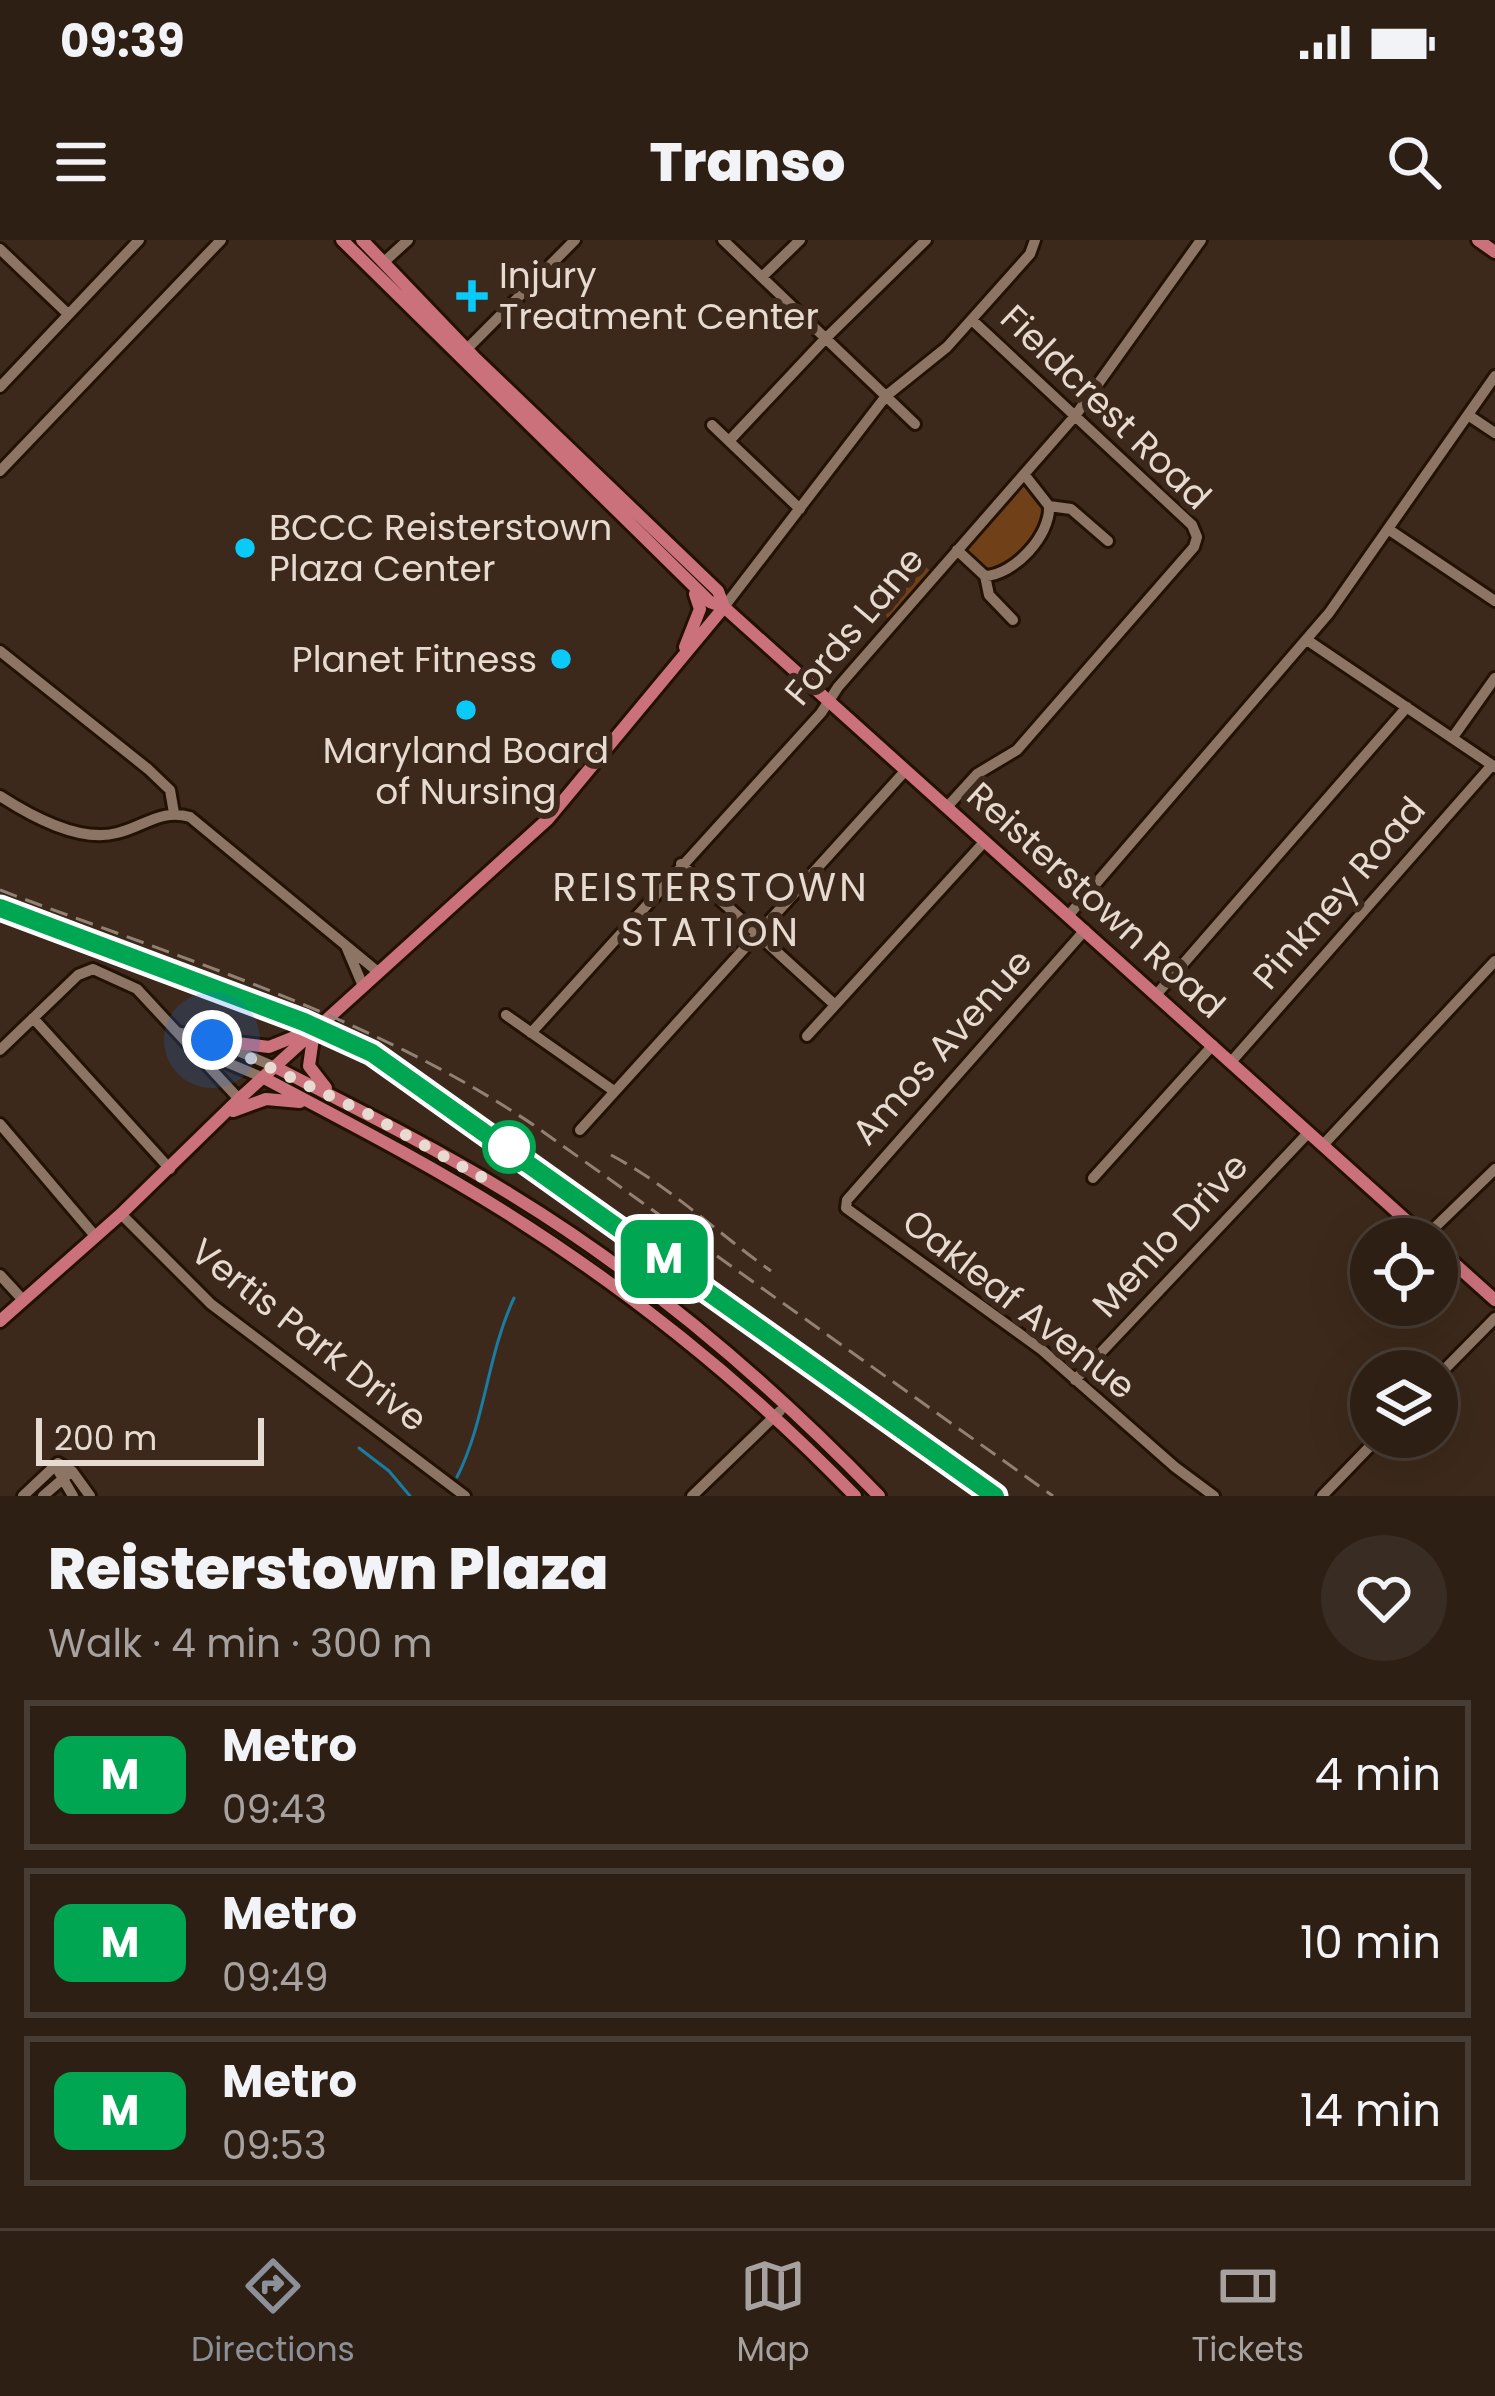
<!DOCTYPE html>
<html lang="en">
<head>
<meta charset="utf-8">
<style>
  :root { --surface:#2d1f14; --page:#392c22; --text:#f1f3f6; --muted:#a7a2a0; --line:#483d34; --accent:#8c9099 }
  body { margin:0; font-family:Poppins,sans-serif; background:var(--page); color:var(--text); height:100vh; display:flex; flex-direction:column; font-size:45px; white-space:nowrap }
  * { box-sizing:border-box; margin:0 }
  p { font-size:39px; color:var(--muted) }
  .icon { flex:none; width:66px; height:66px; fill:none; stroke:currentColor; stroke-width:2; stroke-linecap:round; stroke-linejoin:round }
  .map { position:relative; height:1256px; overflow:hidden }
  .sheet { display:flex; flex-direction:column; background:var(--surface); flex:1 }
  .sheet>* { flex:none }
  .badge { padding:0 24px; border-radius:18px; font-size:42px; line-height:78px }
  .controls { position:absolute; left:1350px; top:978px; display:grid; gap:24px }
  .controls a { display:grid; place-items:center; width:108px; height:108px; border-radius:50%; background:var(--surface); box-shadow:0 12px 48px #0002,0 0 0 3px var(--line); font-size:60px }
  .scale { position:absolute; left:36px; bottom:30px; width:228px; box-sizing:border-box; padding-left:12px; border:6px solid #e7dad1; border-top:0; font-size:33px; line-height:42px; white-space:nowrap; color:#e7dad1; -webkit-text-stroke:9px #3c291b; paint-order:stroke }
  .you { position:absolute; width:60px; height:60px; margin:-30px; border:9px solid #fff; border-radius:50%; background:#1a73e8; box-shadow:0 0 0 18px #1a73e833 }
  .map>.badge { position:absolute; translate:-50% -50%; box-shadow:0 0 0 6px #fff }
  .round { display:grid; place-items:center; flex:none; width:126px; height:126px; border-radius:63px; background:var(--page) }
  .head { display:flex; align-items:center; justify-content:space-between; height:204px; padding:0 48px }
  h1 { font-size:57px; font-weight:800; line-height:90px }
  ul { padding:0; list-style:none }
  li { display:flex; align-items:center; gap:36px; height:150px; margin:0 24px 18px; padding:0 24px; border:6px solid var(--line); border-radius:0px }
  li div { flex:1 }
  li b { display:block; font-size:45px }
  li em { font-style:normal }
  li .badge { min-width:132px; font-weight:700; text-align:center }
  .status { display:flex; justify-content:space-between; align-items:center; height:84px; padding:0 60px; background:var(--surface); direction:ltr }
  .status svg { height:33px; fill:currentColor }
  header { display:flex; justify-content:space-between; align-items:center; height:156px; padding:0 48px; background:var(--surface); font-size:54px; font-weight:800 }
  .menu { display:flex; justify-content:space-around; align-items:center; height:168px; border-top:3px solid var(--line); background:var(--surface); font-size:33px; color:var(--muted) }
  .menu a { display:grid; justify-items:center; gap:6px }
  .menu .selected { color:var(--accent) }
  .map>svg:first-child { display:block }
</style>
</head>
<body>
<div class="status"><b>09:39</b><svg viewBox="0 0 49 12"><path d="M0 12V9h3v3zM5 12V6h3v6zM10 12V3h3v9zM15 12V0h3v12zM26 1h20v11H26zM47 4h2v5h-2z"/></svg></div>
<header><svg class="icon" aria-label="menu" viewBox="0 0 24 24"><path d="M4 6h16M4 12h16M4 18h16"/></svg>Transo<svg class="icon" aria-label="search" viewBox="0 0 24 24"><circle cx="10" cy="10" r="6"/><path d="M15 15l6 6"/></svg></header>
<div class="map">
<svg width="1495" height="1256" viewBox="0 0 1495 1256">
  <rect width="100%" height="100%" fill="#3c291b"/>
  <path fill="#704018" d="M1026,239l19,26 -2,23 -42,44 -14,1 -22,-20z
    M918,319l13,13 -42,47 -14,-13c3,-17 25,-44 43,-47z"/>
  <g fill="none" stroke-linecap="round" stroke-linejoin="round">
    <path stroke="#197ca0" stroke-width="3" d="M359,1208l30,23 21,25
      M457,1237c28,-55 30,-121 57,-179"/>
    <defs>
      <path id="minor" d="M723,0l192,184
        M0,9l68,65
        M384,22l24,-22
        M762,37l38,-37
        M461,115l114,-115
        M0,147l139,-147
        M1468,175l27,18
        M712,185l88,84
        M729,201l96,-102 101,-99
        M0,231l221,-231
        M1024,234l25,32 22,3 37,32
        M1388,289l107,72
        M957,310l28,26 4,19 24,25
        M985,336c29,-1 66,-41 64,-70
        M724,367l162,-211 61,-49 83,-93 5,-14
        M1307,400l188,127
        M0,411l148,118 22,21 4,23
        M1453,497l42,-59
        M0,556c31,20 79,47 117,37 26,-6 45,-25 73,-16l188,155
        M947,567l30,-33 40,-24 177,-203 3,-10 -5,-12 -220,-205
        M681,624l154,141
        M1068,676l261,-303 166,-237
        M1085,690l-238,270 -1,8 196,142 133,117 39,29
        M346,706l17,40
        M1156,755l251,-288
        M506,775l108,76
        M33,778l137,151
        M177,792l35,8 63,27
        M531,793l290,-320 17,-26 237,-271 126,-176
        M807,796l178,-195
        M0,810l78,-75 15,-6 44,20 102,110
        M197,810l67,28
        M1231,822l261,-297
        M0,884l96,113
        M580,890l326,-360
        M1323,905l172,-184
        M1093,938l120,-133
        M121,974l90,90 254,192
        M1425,997l70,-68
        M0,1035l23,25
        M1437,1137l58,-59
        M1075,1140l234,-248
        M58,1223l14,8 18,25
        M59,1232l14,24
        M23,1256l35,-33
        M43,1256l29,-25
        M692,1256l88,-85
        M1322,1256l57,-59"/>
      <path id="major" d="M342,0l368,362 14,5 703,632
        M362,0l112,117 244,234 6,16
        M1478,0l17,12
        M685,407l15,-38 -5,-15
        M313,798l-4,28 17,22
        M212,800l57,7 35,-14
        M275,827c80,41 159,80 235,127 136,83 258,187 369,302
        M264,838c81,43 163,85 241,134 127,80 246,176 350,284
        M233,871l33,-12 34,3
        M1437,1008l58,52
        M0,1081l121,-107 118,-115 309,-280 176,-212"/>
    </defs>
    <use href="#minor" stroke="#231104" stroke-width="16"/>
    <use href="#major" stroke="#231104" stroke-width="18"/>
    <use href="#minor" stroke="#8c7565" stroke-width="10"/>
    <use href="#major" stroke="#ca717c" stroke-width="12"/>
    <path stroke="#918175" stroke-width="3" stroke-dasharray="18 9" stroke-linecap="butt" d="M0,650c182,69 372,126 535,236l518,370
      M0,673l305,116 41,21
      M337,795l63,36 110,77 485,348
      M611,915c60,32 105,77 160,116"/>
  </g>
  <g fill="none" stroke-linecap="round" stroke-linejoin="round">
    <defs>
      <path id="line" d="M0,668l304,114 68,31 623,443"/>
    </defs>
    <use href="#line" stroke="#fff" stroke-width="27"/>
    <use href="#line" stroke="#00a651" stroke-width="18"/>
    <path stroke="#e7dad1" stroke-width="12" stroke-dasharray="0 21.6" d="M212,800l156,74 113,63 28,-30"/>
  </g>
  <g fill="#0acafa" stroke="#3c291b" stroke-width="4.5">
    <path d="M466 38h12v12h12v12h-12v12h-12v-12h-12v-12h12z"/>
    <circle cx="245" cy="308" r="12"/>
    <circle cx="561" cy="419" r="12"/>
    <circle cx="466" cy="470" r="12"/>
  </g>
  <circle fill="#fff" stroke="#00a651" stroke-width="6" cx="509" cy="907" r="24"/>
  <g text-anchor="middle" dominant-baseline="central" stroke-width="12" stroke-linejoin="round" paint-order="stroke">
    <g font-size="36" fill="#e7dad1" stroke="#3c291b" text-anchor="start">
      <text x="499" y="35">Injury<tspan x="499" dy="41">Treatment Center</tspan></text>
      <text x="269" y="287">BCCC Reisterstown<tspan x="269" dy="41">Plaza Center</tspan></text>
      <text x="537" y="419" text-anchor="end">Planet Fitness</text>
      <text x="466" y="510" text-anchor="middle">Maryland Board<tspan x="466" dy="41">of Nursing</tspan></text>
    </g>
    <g font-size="36" fill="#e7dad1" stroke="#3c291b">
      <text transform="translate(1106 167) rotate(44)">Fieldcrest Road</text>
      <text transform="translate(854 386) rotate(-50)">Fords Lane</text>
      <text transform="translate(1339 653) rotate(-49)">Pinkney Road</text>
      <text transform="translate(1096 660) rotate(42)">Reisterstown Road</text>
      <text transform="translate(942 807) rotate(-48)">Amos Avenue</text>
      <text transform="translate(1170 995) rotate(-47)">Menlo Drive</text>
      <text transform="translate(1019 1064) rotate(38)">Oakleaf Avenue</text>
      <text transform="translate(309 1095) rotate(38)">Vertis Park Drive</text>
    </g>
    <g font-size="39" letter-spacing="3" fill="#e7dad1" stroke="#3c291b">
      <text x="711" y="647">REISTERSTOWN<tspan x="711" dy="45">STATION</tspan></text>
    </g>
  </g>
</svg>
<div class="controls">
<a><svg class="icon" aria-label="locate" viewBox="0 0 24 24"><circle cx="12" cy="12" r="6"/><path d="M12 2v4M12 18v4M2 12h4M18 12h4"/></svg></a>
<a><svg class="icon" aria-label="layers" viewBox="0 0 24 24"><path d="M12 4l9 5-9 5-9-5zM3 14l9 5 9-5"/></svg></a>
</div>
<div class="scale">200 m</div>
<div class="you" style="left:212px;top:800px"></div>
<b class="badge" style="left:664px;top:1019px;background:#00a651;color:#fff">M</b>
</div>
<section class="sheet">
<div class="head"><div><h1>Reisterstown Plaza</h1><p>Walk · 4 min · 300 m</p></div><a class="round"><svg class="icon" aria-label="heart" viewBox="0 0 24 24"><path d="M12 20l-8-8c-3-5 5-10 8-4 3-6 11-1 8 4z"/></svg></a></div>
<ul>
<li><span class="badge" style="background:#00a651;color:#fff">M</span><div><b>Metro</b><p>09:43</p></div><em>4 min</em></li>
<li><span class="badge" style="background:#00a651;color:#fff">M</span><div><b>Metro</b><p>09:49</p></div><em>10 min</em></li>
<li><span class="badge" style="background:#00a651;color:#fff">M</span><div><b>Metro</b><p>09:53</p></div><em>14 min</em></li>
</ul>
</section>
<nav class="menu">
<a class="selected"><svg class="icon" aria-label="directions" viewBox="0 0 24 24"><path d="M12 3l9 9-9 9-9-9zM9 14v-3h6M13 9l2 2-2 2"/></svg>Directions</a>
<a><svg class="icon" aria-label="map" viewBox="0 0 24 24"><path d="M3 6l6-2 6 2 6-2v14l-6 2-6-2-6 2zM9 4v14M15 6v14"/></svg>Map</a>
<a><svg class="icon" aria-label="tickets" viewBox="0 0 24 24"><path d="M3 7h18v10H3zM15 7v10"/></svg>Tickets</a>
</nav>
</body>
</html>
